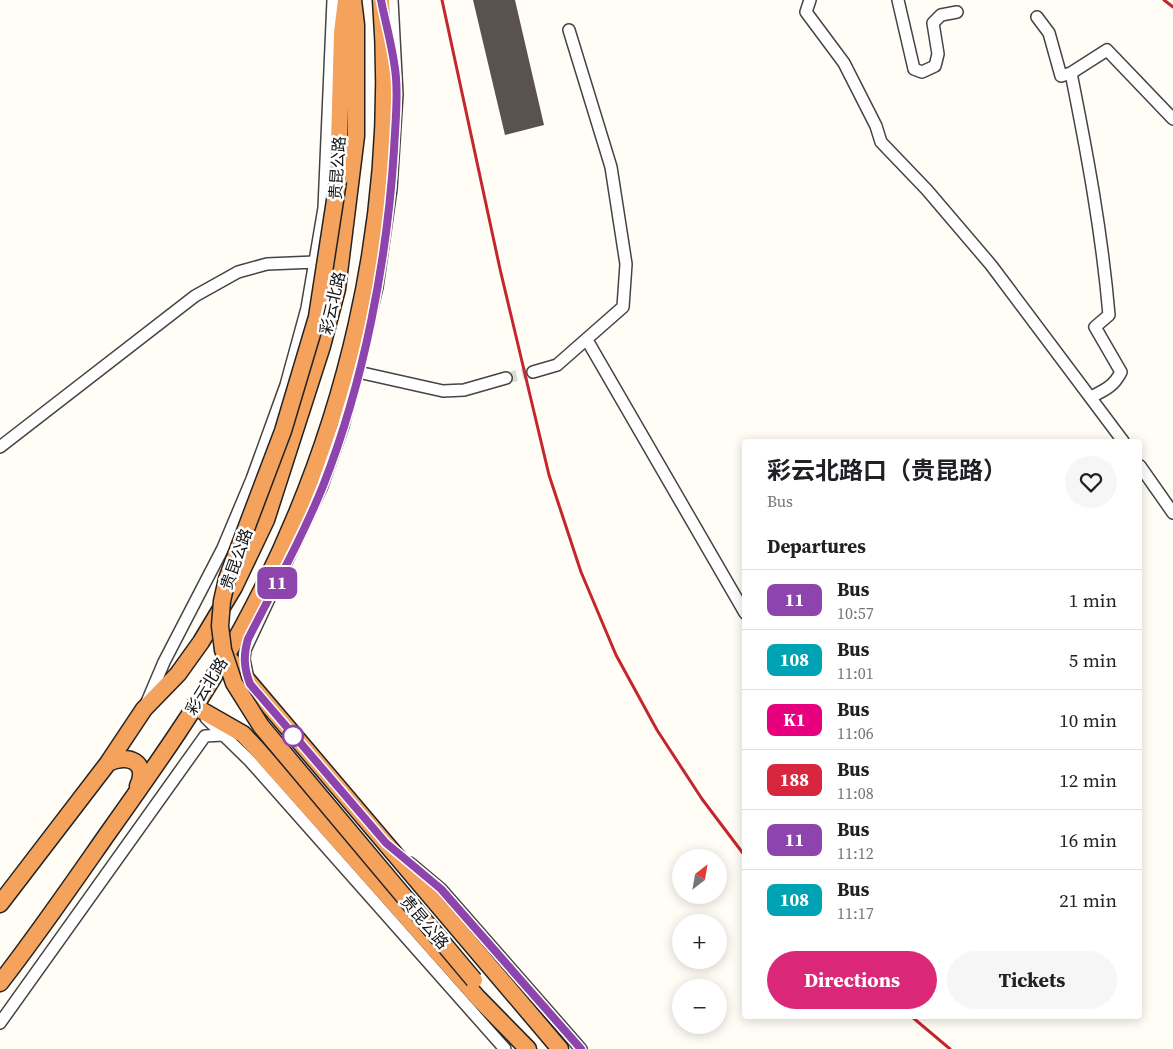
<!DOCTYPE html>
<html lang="en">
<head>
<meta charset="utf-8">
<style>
  :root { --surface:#fff; --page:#f6f6f6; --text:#202124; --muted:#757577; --line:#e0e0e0; --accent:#db2777 }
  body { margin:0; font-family:"Source Serif 4","Noto Sans SC",serif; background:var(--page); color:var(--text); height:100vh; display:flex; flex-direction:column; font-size:19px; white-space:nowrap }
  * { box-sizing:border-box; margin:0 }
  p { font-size:16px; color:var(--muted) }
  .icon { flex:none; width:28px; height:28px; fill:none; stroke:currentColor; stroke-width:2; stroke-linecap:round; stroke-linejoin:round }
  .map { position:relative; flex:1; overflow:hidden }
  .sheet { position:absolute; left:742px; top:439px; width:400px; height:580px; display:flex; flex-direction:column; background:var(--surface); border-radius:5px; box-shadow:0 2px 12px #0003 }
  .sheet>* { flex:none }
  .badge { padding:0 10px; border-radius:8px; font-size:18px; line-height:32px }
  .needle { width:32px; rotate:31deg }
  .controls { position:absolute; left:672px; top:849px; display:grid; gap:10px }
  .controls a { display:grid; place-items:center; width:55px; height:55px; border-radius:50%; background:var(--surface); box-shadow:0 2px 12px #0003; font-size:25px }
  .map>.badge { position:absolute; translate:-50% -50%; box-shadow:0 0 0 2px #fff }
  h2 { padding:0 25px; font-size:19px; line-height:45px }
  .round { display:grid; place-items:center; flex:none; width:52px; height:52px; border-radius:26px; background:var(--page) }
  .head { display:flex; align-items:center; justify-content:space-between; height:85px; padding:0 25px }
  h1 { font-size:24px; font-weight:700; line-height:38px }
  .action { display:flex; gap:10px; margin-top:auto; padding:10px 25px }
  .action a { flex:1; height:58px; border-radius:30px; background:var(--accent); color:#fff; font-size:20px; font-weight:700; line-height:58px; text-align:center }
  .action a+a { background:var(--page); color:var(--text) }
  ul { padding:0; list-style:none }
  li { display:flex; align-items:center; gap:15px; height:60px; padding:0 25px; border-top:1px solid var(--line) }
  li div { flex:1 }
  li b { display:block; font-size:19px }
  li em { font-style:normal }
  li .badge { min-width:55px; font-weight:700; text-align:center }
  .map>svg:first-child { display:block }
</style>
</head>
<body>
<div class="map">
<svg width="1173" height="1049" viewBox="0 0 1173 1049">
  <rect width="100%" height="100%" fill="#fffdf5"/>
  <path fill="#5a524d" d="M473,0h42l29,125 -39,10z"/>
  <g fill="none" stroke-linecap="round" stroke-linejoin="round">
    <path stroke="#dbdad3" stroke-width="11" stroke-dasharray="11 5.5" stroke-linecap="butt" d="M506,378l27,-6"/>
    <defs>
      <path id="minor" d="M810,0l-4,12 38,51 32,63 5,16 46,48 64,75 132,176
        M898,0l16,69 8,3 13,-6 3,-12 -5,-31 8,-8 16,-3
        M1037,17l12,16 12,43 10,-3
        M587,340l158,273
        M358,372l85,19 21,-1 42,-12
        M533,372l24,-7 66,-58 3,-43 -15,-97 -42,-137
        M1091,397c14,-7 23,-11 30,-25l-26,-45 14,-12c-7,-82 -22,-162 -38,-242l36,-23 66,69
        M0,447l195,-151 43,-24 29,-8 48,-2
        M1140,466l33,47
        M248,679l-4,-20 1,-9 77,-164 21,-60 34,-139 14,-98 6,-95 -5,-94
        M147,702l17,-40 59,-114 29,-69 34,-94 21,-77 17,-100 9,-208
        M206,718l44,43 255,288
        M410,863l31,26 140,160
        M0,1023l205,-287 18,-1"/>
      <path id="highway" d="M338,181l4,-148 4,-33
        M226,655l334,394
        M194,706l49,28 15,16 220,248 50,51
        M108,763c20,-10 41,-1 30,23
        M0,904l108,-141 36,-54 34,-35 23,-32 33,-55 32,-67 56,-174 15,-57 19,-153v-111l-3,-25
        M0,983c38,-49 73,-100 108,-150 47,-66 95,-134 134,-205 104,-191 156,-410 139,-628"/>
    </defs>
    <use href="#minor" stroke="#444" stroke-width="14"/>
    <use href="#highway" stroke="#222" stroke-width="19"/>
    <use href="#minor" stroke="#fff" stroke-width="11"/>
    <use href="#highway" stroke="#f5a25d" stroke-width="16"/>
    <path stroke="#c4262e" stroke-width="3" d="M442,0l58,269 49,206 32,97 35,83 41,75 45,69 43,57
      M1164,0l9,7
      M911,1016l39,33"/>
    <defs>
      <path id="highway-bridge" d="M338,181l-21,136 -34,114 -56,148 -5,22 -2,25 3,24 11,33 27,43 213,254"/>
    </defs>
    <use href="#highway-bridge" stroke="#222" stroke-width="19" stroke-linecap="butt"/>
    <use href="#highway-bridge" stroke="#f5a25d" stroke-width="16"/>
  </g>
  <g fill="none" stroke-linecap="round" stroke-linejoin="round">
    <defs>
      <path id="line" d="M381,0c5,26 13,52 15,78 2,24 -1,48 -2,72 -7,111 -30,232 -71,336 -21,52 -49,102 -75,153 -5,17 -4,29 2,45l136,159 55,46 140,160"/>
    </defs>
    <use href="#line" stroke="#fff" stroke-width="11"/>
    <use href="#line" stroke="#8e44ad" stroke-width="8"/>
  </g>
  <circle fill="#fff" stroke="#8e44ad" stroke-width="2.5" cx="293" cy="736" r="10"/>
  <g text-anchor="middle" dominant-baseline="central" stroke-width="5" stroke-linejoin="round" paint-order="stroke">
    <g font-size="16" fill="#111" stroke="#fff">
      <text transform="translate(337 168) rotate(-86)">贵昆公路</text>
      <text transform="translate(332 303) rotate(-77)">彩云北路</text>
      <text transform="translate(236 559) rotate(-70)">贵昆公路</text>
      <text transform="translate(206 686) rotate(-58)">彩云北路</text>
      <text transform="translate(425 922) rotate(50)">贵昆公路</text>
    </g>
  </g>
</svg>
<div class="controls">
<a><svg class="needle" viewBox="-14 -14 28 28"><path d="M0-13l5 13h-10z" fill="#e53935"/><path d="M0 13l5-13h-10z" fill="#757577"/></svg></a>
<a>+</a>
<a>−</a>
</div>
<b class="badge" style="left:277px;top:583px;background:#8e44ad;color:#fff">11</b>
<section class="sheet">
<div class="head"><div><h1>彩云北路口（贵昆路）</h1><p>Bus</p></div><a class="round"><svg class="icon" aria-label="heart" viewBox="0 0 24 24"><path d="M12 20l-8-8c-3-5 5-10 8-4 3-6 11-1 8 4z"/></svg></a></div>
<h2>Departures</h2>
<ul>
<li><span class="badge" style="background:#8e44ad;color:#fff">11</span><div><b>Bus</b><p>10:57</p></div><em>1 min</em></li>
<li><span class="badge" style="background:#00a3b4;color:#fff">108</span><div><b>Bus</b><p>11:01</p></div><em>5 min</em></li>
<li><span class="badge" style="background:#e6007e;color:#fff">K1</span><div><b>Bus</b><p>11:06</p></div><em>10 min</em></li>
<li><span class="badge" style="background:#d7263d;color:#fff">188</span><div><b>Bus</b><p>11:08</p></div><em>12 min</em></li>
<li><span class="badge" style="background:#8e44ad;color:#fff">11</span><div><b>Bus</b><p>11:12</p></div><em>16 min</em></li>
<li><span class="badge" style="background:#00a3b4;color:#fff">108</span><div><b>Bus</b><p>11:17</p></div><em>21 min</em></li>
</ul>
<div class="action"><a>Directions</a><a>Tickets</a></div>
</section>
</div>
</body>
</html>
